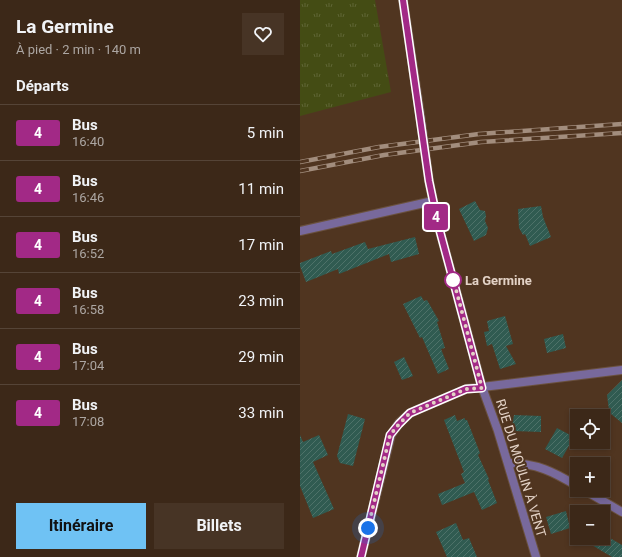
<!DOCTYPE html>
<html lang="fr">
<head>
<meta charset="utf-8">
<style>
  :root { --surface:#3c2818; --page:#473425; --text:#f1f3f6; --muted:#aca6a2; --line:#554437; --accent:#6fc2f4 }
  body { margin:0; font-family:Roboto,sans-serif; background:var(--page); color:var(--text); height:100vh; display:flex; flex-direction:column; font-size:15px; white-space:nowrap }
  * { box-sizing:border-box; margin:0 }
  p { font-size:13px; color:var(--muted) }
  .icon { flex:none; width:22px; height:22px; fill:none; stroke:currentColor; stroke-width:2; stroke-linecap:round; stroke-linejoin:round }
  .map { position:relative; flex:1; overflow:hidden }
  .side { display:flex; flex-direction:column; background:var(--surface); width:300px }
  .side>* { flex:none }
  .badge { padding:0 8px; border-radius:3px; font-size:14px; line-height:26px }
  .fabs { position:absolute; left:270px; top:409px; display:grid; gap:8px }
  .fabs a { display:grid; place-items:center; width:40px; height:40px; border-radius:0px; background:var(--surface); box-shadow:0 2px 6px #0003,0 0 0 1px var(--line); font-size:20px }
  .you { position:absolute; width:20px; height:20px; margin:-10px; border:3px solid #fff; border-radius:50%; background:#1a73e8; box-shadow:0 0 0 6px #1a73e833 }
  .map>.badge { position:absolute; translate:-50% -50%; box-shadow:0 0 0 2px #fff }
  h2 { padding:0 16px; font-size:15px; line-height:36px }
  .round { display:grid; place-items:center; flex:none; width:42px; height:42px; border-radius:0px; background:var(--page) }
  .summary { display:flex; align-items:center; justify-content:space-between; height:68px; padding:0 16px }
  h1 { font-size:19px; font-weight:700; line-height:30px }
  .cta { display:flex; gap:8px; margin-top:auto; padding:8px 16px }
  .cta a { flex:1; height:46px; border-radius:0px; background:var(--accent); color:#111; font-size:16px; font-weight:700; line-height:46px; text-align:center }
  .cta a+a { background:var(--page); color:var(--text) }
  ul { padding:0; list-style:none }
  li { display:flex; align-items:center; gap:12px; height:56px; padding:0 16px; border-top:1px solid var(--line) }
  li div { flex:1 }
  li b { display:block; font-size:15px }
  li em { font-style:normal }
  li .badge { min-width:44px; font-weight:700; text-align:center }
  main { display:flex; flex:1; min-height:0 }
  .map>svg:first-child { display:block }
</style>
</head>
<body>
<main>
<section class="side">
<div class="summary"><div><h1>La Germine</h1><p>À pied · 2 min · 140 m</p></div><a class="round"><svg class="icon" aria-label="heart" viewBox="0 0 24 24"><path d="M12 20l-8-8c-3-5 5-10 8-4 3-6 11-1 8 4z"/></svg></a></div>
<h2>Départs</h2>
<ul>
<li><span class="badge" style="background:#a22986;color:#fff">4</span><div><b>Bus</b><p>16:40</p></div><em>5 min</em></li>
<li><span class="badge" style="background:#a22986;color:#fff">4</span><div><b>Bus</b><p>16:46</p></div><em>11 min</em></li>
<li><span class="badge" style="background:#a22986;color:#fff">4</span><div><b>Bus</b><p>16:52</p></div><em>17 min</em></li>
<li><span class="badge" style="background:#a22986;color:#fff">4</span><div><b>Bus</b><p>16:58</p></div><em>23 min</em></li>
<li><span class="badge" style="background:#a22986;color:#fff">4</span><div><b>Bus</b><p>17:04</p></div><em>29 min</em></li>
<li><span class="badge" style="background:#a22986;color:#fff">4</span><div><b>Bus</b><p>17:08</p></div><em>33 min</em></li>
</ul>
<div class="cta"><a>Itinéraire</a><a>Billets</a></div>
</section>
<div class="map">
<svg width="322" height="557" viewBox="0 0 322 557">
  <defs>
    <pattern id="grass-tufts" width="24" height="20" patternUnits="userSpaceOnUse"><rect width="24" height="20" fill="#444c14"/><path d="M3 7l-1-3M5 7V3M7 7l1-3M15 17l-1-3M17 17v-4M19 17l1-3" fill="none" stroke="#5f6535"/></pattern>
    <pattern id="building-hatch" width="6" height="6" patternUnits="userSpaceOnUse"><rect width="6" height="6" fill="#305b51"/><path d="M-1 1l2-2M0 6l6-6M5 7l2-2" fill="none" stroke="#4e7269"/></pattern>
  </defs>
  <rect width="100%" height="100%" fill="#503520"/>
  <path fill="url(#grass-tufts)" d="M0,0h75l16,92 -91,24z"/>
  <path fill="url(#building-hatch)" d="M175,201l5,9 5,1 1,5 -1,5 3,7 -2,7 -12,6 -15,-32z
    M241,206l2,11 8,20 -21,9 -5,-12 -2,1 -4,-7 -1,-19z
    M115,237l4,17 -28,8 -2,-8 -50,20 -1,-5 -32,13 -6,-16v-3l31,-12 1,3 33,-12 3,7z
    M121,296l3,5 3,-1 12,21 -2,1 8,26 -4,1 8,20 -11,5 -16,-37 -2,1 -17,-34z
    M205,316l8,28 -7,2 10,18 -16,5 -8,-25 -5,2 -3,-14 5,-1 -2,-10z
    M263,334l3,14 -19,5 -3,-14z
    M104,357l9,19 -11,4 -8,-18z
    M322,380v43l-11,-9 -2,-4 -2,-15z
    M48,414l17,5 -12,47 -13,-3 -3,-7z
    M155,415l2,6 8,-3v2h2l13,33 -2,2 11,24 -1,1 9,23 -15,7 -8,-18 -32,13 -4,-11 27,-11 -4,-9 3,-2 -20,-52z
    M214,415l27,1v16l-28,-1 1,-4 -2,-1z
    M257,428l17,9 -12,21 -17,-9z
    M0,435l3,7 16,-7 9,20 -15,7 21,47 -21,9 -13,-32z
    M266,511l4,17 -19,6 -5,-17z
    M156,523l7,17 6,-2 8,19h-30l-11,-25z
    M303,534l19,11v12h-10l-32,-19h23z"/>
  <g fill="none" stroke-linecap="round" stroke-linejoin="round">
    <defs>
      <path id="street" d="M103,0l17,114
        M129,181l9,43 44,163 16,44 38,126
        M0,231l133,-30
        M209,463c27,0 45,9 68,23
        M284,490l38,22
        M61,557l30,-122 8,-12 11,-10 56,-24 156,-19"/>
    </defs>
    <use href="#street" stroke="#6a513e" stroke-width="10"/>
    <use href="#street" stroke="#78699c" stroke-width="8"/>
    <defs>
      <path id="rail" d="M0,162l79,-15 100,-13 143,-10
        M0,171l84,-16 97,-13 141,-9"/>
    </defs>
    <use href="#rail" stroke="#a28d7d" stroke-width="4.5"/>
    <use href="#rail" stroke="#503520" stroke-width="3" stroke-dasharray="9" stroke-linecap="butt"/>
    <defs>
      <path id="secondary-bridge" d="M120,114l9,67"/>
    </defs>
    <use href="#secondary-bridge" stroke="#6a513e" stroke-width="10" stroke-linecap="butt"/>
    <use href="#secondary-bridge" stroke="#9a81d2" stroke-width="8"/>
  </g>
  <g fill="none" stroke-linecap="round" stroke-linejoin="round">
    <defs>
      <path id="line" d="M61,557l29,-122 9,-11 11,-11 56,-24 16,-1 -44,-164 -9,-43 -26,-181"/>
    </defs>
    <use href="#line" stroke="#fff" stroke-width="9"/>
    <use href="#line" stroke="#a22986" stroke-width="6"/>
    <path stroke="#e3d2c6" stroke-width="4" stroke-dasharray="0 7.2" d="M68,528l22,-93 9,-11 11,-11 56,-24 16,-1 -29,-110v2"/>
  </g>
  <circle fill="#fff" stroke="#a22986" stroke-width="2" cx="153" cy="280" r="8"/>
  <g text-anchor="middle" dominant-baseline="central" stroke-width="4" stroke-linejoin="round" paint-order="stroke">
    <g font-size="13" font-weight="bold" fill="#e3d2c6" stroke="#503520" text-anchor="start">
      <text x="165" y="280">La Germine</text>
    </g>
    <g font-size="13" fill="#e3d2c6" stroke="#503520">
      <text transform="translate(221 468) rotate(73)">RUE DU MOULIN À VENT</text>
    </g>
  </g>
</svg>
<div class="fabs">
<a><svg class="icon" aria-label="locate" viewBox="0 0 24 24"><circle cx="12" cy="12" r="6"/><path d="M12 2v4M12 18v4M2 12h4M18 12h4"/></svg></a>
<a>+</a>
<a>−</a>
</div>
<div class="you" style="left:68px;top:528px"></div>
<b class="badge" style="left:136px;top:217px;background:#a22986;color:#fff">4</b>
</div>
</main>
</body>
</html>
